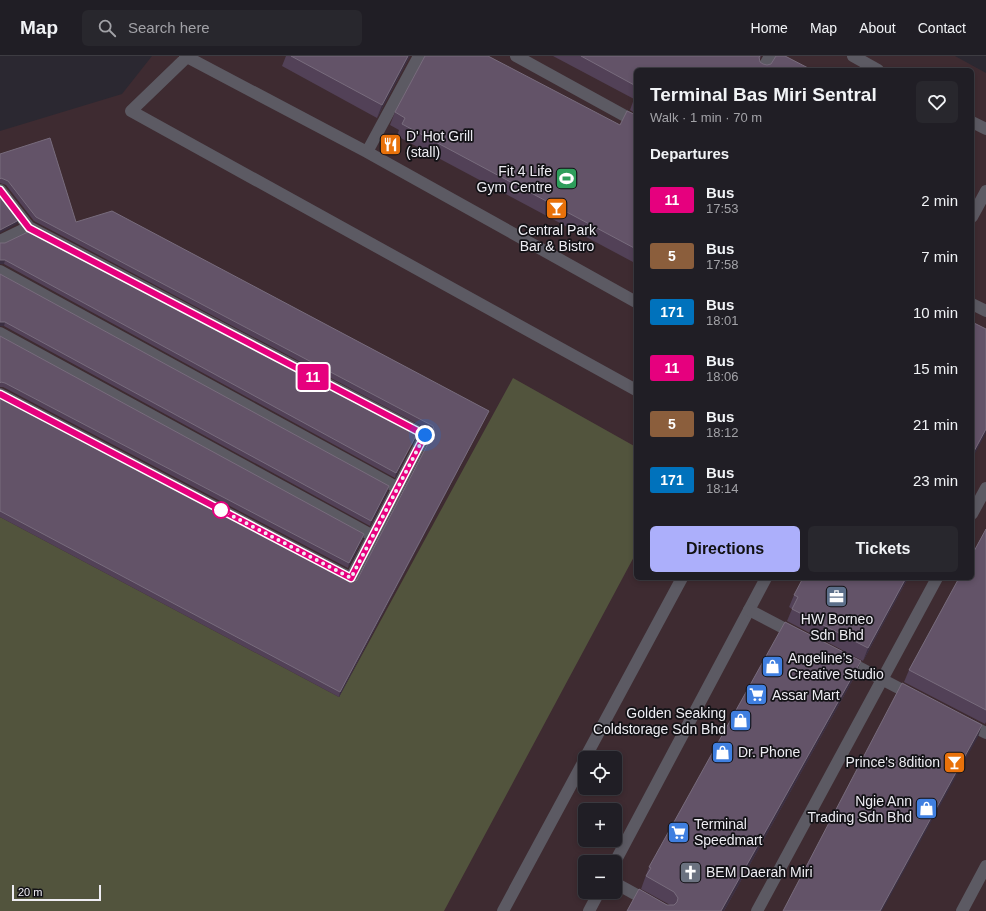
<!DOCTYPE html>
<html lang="en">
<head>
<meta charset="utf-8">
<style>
  :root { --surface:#201e25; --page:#28272d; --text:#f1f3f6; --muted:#a2a2a7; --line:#3d3c42; --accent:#acaffb }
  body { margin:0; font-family:Arial,sans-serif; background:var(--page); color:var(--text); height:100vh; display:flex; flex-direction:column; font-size:15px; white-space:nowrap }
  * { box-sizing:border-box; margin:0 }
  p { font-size:13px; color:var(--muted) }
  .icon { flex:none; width:22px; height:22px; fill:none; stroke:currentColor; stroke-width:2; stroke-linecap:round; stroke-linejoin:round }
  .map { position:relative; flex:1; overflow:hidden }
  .panel { position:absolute; left:634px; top:12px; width:340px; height:512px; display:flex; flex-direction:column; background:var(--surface); border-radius:6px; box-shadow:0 2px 6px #0003,0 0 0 1px var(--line) }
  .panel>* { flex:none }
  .badge { padding:0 8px; border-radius:3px; font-size:14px; line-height:26px }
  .fabs { position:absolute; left:578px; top:695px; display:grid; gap:8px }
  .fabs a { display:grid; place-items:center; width:44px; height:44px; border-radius:6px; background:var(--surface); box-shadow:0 2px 6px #0003,0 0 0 1px var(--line); font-size:20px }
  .scale { position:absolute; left:12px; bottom:10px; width:89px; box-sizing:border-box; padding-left:4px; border:2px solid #eeedf3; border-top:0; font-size:11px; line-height:14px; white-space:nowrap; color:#eeedf3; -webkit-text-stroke:3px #131216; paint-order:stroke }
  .you { position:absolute; width:20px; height:20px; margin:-10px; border:3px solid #fff; border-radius:50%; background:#1a73e8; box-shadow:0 0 0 6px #1a73e833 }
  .map>.badge { position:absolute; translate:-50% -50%; box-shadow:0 0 0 2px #fff }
  h2 { padding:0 16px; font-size:15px; line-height:36px }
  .round { display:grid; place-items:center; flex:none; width:42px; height:42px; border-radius:6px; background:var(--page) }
  .head { display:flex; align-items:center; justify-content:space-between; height:68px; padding:0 16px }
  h1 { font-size:19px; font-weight:700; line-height:30px }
  .action { display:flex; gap:8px; margin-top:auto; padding:8px 16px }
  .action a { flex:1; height:46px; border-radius:6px; background:var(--accent); color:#111; font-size:16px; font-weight:700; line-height:46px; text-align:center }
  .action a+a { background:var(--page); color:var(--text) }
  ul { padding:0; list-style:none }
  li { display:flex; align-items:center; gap:12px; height:56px; padding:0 16px }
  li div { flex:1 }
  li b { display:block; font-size:15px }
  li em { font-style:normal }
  li .badge { min-width:44px; font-weight:700; text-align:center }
  header { display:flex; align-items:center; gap:24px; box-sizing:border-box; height:56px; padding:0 20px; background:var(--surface); border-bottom:1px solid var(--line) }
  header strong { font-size:19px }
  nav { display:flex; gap:22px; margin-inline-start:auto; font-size:14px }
  .search { width:280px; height:36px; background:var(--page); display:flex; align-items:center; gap:10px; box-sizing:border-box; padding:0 14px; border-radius:6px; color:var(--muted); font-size:15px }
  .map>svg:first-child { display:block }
</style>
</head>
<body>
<header>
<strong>Map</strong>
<div class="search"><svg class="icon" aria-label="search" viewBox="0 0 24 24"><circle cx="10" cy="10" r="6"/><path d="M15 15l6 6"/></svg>Search here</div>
<nav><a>Home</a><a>Map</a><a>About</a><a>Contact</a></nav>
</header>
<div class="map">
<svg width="986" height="855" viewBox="0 0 986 855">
  <rect width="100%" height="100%" fill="#2b2831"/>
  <path fill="#3e2b31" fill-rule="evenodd" d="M152,0h803l31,17v838h-986v-780l122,-37zM636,14h336v508h-336zM585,702h30v30h-30zM585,754h30v30h-30zM585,806h30v30h-30z"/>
  <path fill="#52543d" d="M513,322l123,69v106l-192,358h-444v-394l339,180z"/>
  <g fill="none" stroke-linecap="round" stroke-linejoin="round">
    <path stroke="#5c5a63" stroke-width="12" d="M185,0l182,96 269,150
      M188,0l-57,55 505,279
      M516,0l120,66
      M853,0l25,14
      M762,14l8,-14
      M972,66l14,7
      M367,96l52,-96
      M0,134l29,37 396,208 -74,143 -351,-184
      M972,161l14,-26
      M0,185l29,-14
      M0,215l398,217
      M972,248l14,7
      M0,277l373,203
      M972,458l14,-26
      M585,702l97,-180
      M615,806l151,-284
      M503,855l82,-152
      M589,855l10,-19
      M757,855l180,-333
      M962,855l24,-45"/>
    <path stroke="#5c5a63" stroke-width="12" d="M749,554l46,24
      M845,604l67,35
      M966,667l20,10
      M615,827l51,28"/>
  </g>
  <path fill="#524157" d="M286,0h124l-33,62 -95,-52z
    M553,0h208l-1,3v3l3,2 4,1 -131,5v44l-6,-4 4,-11z
    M395,56l225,13 16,-10v143l-3,4 -236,-126 2,-6 -9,-5z
    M0,98l76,68 413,189 -2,4 -148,282 -339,-180v-120l349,183 4,1 4,-1 75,-144v-2l-1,-3 -397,-210 -28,-36 -6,-2z
    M0,187l417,191 -22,44 -391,-214z
    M0,218l388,217 -18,35 -366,-200h-4z
    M0,280l363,203 -15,29 -345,-181h-3z
    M986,473v193l-1,2 -81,-42 5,-12z
    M908,522l-45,83 -76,-40 5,-12 -3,-2 5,-12z
    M856,618l-132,237 -57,-6h3l-29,-16 8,-22z"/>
  <path fill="#3b2f41" d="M408,0h2l-33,62 5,-13z
    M19,164l-2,4 -17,9v-3z
    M0,204h5l-1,4h-4z
    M0,266h5l-1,4h-4z
    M489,355l-2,4 -148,282 1,-5z
    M986,373v4l-14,26v-4z
    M417,378l-22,44 1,-5z
    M389,430l-1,5 -18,35 1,-5z
    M364,478l-1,5 -15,29 1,-5z
    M906,522h2l-45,83 5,-13z
    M861,605l-5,13 -132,237h-3z
    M982,669l-4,12 -96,174h-2z"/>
  <path fill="#635368" stroke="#786c7d" d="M291,0h117l-26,49z
    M425,0h63l132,69 7,-14 9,4v134l-234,-125 3,-6 -10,-6z
    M581,0h179l-1,1 1,5 3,2 4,1 4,-1 5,-8h9l27,14h-176v16z
    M50,82l26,84 36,-11 377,200 -149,281 -340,-181v-114l349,183 4,1 4,-1 76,-146 1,-4 -1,-4 -397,-209 -28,-36 -7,-3 -1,1v-25z
    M0,140l19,24 -19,10z
    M30,175l387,203 -21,39 -391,-213h-5v-17h5z
    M0,218l389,212 -18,35 -366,-199h-5z
    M972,266l14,7v100l-14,26z
    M0,280l364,198 -15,29 -344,-180 -4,-1 -1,1z
    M986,473v181l-77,-40 50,-92h13v-23z
    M803,522h103l-38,70 -76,-39 6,-12 -4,-2z
    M785,566l76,39 -140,250h-94l12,-22 28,16h7l3,-3 1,-4 -4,-6 -28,-16 5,-8 -2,-1z
    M902,627l80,42 -102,186h-97z"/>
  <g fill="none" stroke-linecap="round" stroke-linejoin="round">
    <defs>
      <path id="line" d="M0,134l29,38 396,207 -74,143 -351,-184"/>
    </defs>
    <use href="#line" stroke="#fff" stroke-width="9"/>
    <use href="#line" stroke="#e6007e" stroke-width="6"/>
    <path stroke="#eeedf3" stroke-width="4" stroke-dasharray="0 7.2" d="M221,454l130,68 74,-143"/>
  </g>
  <defs>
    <symbol id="restaurant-square" viewBox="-11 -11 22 22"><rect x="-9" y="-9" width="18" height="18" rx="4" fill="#e8710a" stroke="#131216"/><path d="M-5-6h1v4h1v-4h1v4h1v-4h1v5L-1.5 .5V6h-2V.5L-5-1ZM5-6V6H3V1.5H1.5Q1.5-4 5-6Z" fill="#fff"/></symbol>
    <symbol id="stadium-square" viewBox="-11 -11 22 22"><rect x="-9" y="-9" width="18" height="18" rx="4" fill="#2e9e5b" stroke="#131216"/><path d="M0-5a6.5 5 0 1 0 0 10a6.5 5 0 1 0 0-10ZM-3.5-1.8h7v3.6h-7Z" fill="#fff"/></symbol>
    <symbol id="bar-square" viewBox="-11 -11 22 22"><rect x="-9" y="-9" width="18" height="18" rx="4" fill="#e8710a" stroke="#131216"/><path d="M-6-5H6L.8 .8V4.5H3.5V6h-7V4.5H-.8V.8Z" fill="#fff"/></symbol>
    <symbol id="office-square" viewBox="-11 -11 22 22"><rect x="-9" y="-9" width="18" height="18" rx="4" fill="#5c6f8a" stroke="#131216"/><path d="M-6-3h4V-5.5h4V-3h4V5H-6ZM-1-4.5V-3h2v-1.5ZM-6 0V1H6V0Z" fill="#fff"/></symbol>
    <symbol id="shop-square" viewBox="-11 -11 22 22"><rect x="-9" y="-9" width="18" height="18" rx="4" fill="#3f7fe0" stroke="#131216"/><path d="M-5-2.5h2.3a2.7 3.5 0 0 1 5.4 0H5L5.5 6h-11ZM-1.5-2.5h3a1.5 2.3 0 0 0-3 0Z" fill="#fff"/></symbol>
    <symbol id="supermarket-square" viewBox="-11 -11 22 22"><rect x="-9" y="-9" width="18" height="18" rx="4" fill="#3f7fe0" stroke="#131216"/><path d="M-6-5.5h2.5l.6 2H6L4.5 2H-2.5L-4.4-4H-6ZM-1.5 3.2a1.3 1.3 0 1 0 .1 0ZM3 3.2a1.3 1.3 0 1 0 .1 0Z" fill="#fff"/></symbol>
    <symbol id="church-square" viewBox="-11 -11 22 22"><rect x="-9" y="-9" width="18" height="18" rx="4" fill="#6b7280" stroke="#131216"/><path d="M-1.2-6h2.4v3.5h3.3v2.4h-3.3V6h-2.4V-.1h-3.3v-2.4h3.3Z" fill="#fff"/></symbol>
  </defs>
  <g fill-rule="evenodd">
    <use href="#restaurant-square" x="378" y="76" width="25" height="25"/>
    <use href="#stadium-square" x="554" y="110" width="25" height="25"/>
    <use href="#bar-square" x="544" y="140" width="25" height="25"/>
    <use href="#office-square" x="824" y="528" width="25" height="25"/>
    <use href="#shop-square" x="760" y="598" width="25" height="25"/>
    <use href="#supermarket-square" x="744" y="626" width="25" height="25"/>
    <use href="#shop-square" x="728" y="652" width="25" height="25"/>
    <use href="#shop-square" x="710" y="684" width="25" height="25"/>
    <use href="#bar-square" x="942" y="694" width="25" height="25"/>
    <use href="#shop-square" x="914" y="740" width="25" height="25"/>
    <use href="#supermarket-square" x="666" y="764" width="25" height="25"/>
    <use href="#church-square" x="678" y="804" width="25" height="25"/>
  </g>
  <circle fill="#fff" stroke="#e6007e" stroke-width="2" cx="221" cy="454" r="8"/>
  <g text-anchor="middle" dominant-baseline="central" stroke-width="3.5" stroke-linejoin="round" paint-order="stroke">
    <g font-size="14" fill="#eeedf3" stroke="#131216" text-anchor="start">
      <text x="406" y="80">D' Hot Grill<tspan x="406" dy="16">(stall)</tspan></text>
      <text x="552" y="115" text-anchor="end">Fit 4 Life<tspan x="552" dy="16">Gym Centre</tspan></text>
      <text x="557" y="174" text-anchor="middle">Central Park<tspan x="557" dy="16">Bar &amp; Bistro</tspan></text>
      <text x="837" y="563" text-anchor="middle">HW Borneo<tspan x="837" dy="16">Sdn Bhd</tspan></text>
      <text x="788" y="602">Angeline’s<tspan x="788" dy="16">Creative Studio</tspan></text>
      <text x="772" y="639">Assar Mart</text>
      <text x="726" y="657" text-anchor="end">Golden Seaking<tspan x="726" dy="16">Coldstorage Sdn Bhd</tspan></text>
      <text x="738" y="696">Dr. Phone</text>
      <text x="940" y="706" text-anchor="end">Prince's 8dition</text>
      <text x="912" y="745" text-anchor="end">Ngie Ann<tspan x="912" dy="16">Trading Sdn Bhd</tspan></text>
      <text x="694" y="768">Terminal<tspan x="694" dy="16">Speedmart</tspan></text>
      <text x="706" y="816">BEM Daerah Miri</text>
    </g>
  </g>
</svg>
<div class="fabs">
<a><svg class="icon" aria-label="locate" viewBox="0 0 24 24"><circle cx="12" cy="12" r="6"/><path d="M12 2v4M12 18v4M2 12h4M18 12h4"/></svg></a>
<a>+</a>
<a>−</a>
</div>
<div class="scale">20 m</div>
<div class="you" style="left:425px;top:379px"></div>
<b class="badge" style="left:313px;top:321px;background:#e6007e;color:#fff">11</b>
<section class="panel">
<div class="head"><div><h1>Terminal Bas Miri Sentral</h1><p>Walk · 1 min · 70 m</p></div><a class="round"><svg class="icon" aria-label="heart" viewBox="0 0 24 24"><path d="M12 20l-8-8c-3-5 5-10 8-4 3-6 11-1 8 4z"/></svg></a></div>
<h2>Departures</h2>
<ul>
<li><span class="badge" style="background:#e6007e;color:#fff">11</span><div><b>Bus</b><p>17:53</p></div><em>2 min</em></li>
<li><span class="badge" style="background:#8b5e3c;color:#fff">5</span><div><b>Bus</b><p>17:58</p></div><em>7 min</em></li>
<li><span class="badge" style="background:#0072bc;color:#fff">171</span><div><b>Bus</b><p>18:01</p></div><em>10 min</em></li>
<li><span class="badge" style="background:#e6007e;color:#fff">11</span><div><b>Bus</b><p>18:06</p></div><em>15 min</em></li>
<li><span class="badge" style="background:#8b5e3c;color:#fff">5</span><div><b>Bus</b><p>18:12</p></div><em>21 min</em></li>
<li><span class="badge" style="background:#0072bc;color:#fff">171</span><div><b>Bus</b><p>18:14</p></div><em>23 min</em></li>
</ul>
<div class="action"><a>Directions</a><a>Tickets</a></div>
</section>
</div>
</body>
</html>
